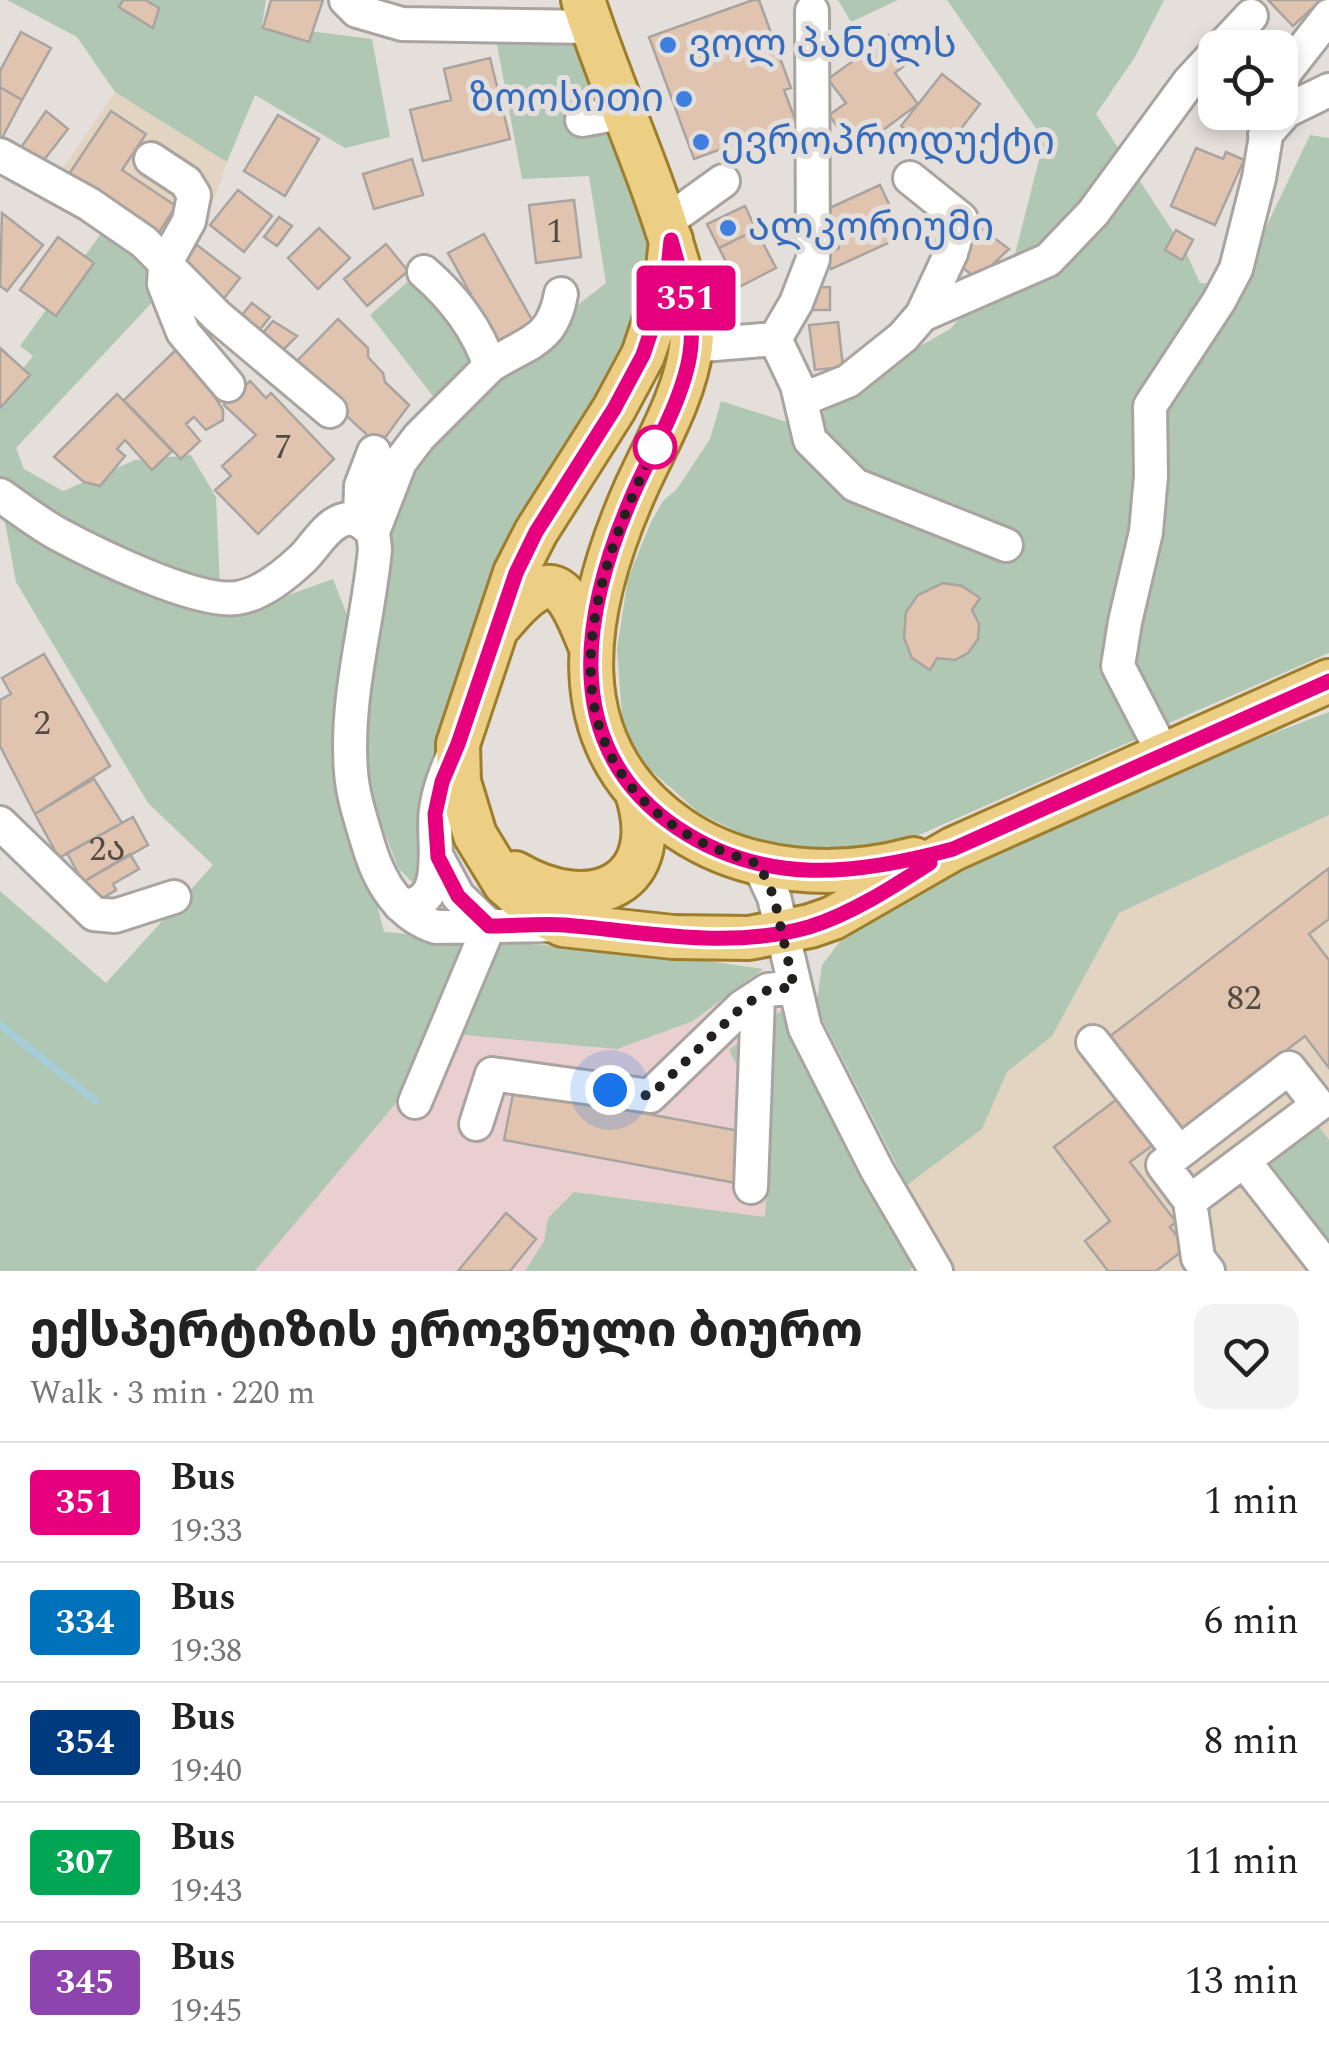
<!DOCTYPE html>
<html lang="en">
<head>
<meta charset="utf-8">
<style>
  :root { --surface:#fff; --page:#f2f2f2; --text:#222; --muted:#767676; --line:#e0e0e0 }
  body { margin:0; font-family:Spectral,"Noto Sans Georgian",serif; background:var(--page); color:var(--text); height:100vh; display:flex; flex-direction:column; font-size:38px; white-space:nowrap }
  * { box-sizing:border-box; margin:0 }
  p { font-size:32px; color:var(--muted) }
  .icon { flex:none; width:55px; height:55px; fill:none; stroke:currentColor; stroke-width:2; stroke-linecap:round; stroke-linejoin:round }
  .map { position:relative; height:1271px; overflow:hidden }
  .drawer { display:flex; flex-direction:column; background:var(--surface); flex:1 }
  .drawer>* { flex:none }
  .badge { padding:0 20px; border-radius:8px; font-size:35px; line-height:65px }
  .tools { position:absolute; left:1198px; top:30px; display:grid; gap:20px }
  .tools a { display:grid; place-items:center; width:100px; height:100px; border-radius:20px; background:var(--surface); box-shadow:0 5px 15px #0003; font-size:50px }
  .you { position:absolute; width:50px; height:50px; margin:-25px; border:8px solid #fff; border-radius:50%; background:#1a73e8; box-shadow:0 0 0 15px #1a73e833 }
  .map>.badge { position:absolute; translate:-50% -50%; box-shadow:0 0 0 5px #fff }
  .round { display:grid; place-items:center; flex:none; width:105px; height:105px; border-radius:20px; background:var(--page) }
  .overview { display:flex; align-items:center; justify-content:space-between; height:170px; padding:0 30px }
  h1 { font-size:48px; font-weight:800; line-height:75px }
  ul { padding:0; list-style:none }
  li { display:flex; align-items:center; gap:30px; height:120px; padding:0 30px; border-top:2px solid var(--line) }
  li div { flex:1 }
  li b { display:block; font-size:38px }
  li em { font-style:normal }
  li .badge { min-width:110px; font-weight:700; text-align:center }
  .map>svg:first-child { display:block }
</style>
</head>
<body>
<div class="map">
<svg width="1329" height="1271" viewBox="0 0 1329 1271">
  <rect width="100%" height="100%" fill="#e5dfdb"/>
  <path fill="#eacfd0" d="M763,969l18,42 -52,39 41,79 -4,88 -191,-25 -27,26 -4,23 -19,30h-270l199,-237 239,-13z"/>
  <path fill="#e3d4c2" d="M115,92l112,70 -26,75 -21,25 -124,-84z
    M1329,815v456h-375l-47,-86 75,-56 25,-57 45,-36 67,-123z"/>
  <path fill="#afc7b3" d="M7,0h259l-4,25 110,14 18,98 -45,11 -90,-53 -28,67 -112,-70 -38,-55z
    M838,0h60l-47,22z
    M947,0h217l-29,57 -39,57 89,136 15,33 14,1 -72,187 -23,136 22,130 -247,109 -70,5 -39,-3 -28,-6 -59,-30 -53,-47 -18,-31 -5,-18 -5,-67 11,-71 23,-56 12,-21 14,-12 33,-50 11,-38 100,32 2,-20 16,-20 111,-64 64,-71 30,-118z
    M495,34h91l70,204 -6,82 -118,195 -101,377 -18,-9 -15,-15 -36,-96 24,-250 57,-113 -73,-94 50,-44 80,94 106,-82 -17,-107 -67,3z
    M1310,135l19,3v515l-167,73 -36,-64 34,-116 4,-117 6,-31 65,-106z
    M110,221l27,24 21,51 -142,152 8,21 39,22 72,-31 56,-5 25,42 4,90 -40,-7 -180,-93v-90l33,-41 -13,-10z
    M3,511l233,103 97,-35 14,36 -6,150 43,167 291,24 88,13 -70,52 -76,28 -163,-15 -199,237h-255v-380l106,92 107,-118 -65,-62 -132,-221z
    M1329,712v103l-210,98 -67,123 -45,36 -25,57 -75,56 -91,-178 6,-42 38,-50 314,-144z
    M781,1011l132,254 -3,6h-385l19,-30 4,-23 26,-26 191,25 5,-88 -41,-79z
    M1314,1120l15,20v112l-70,-90z"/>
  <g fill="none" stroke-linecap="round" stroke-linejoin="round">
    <path stroke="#a6ccd6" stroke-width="8" d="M0,1025l96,76"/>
  </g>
  <path fill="#e0c4af" stroke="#a9a4a0" stroke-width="2.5" d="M123,0h22l14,8 -6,20 -34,-21z
    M271,0h52l-14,42 -46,-14z
    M753,0h6l32,88 -7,2 12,32 -102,37 -45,-122z
    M1268,0h53l-28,26z
    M21,32l30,16 -29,52 -22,-13v-16z
    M889,35l20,27 -14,11 23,31 -63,47 -26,-36 17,-12 -18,-24z
    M490,58l20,81 -87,22 -13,-51 41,-10 -7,-31z
    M942,74l38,30 -40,52 -39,-30z
    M0,87l22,13 -20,38h-2z
    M46,111l22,18 -28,36 -22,-13z
    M111,111l35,23 -24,36 54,36 -22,34 -89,-60z
    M278,115l41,24 -34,57 -41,-25z
    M1196,148l27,11 3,-7 18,8 -29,65 -44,-19z
    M412,159l11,36 -49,14 -11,-35z
    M880,185l24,51 -73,33 -7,-14 15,-7 -16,-37z
    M238,190l34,26 -28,36 -34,-27z
    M574,200l7,57 -45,6 -7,-58z
    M745,206l11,24 -37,18 -12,-24z
    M2,213l41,32 -36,46 -7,-5z
    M279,217l13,9 -15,20 -13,-9z
    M978,226l31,23 -32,30 -19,-15z
    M319,228l31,30 -32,31 -30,-31z
    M756,230l20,38 -37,19 -20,-39z
    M1176,230l17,10 -11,20 -17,-10z
    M484,234l53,95 -36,20 -53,-96z
    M58,237l36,26 -38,53 -36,-26z
    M386,244l22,27 -41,35 -23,-27z
    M197,245l43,33 -19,24 -42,-37z
    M830,287v23h-24l-1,-22z
    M252,303l18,14 -17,21 -18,-15z
    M338,319l30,29v9l15,16 2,9 24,23 -30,41 -53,-49 -30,-35z
    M273,321l24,15 -20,20 -21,-15z
    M838,322l5,45 -28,3 -6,-45z
    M182,344l41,66v10l-17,10 -12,-13 -8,7 14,17 -19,18 -57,-59z
    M0,348l30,27 -30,33z
    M250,381l16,17 5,-5 63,66 -76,75 -43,-44 16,-14 -9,-10 34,-31 -32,-30z
    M117,394l55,57 -20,19 -27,-30 -8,9 8,7 -25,30 -16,-4 -30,-25z
    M943,583l19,3 18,12 -8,12 7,14 -1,15 -10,14 -13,7 -18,-2 -7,12 -18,-12 -8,-20 2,-26 12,-17z
    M44,654l66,112 -75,48 -35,-68v-46l11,-6 -9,-16z
    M94,779l28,44 -63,35 -24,-44z
    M133,817l15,28 -65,37 -16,-29z
    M130,854l9,15 -26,15 3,6 -20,12 -13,-20z
    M1329,868v51l-20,15 20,26v108l-24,-32 -124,95 -72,-94z
    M514,1089l236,44 -9,51 -237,-44z
    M1121,1096l36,46 -27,20 46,60 -6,5 16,21 -30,23h-48l-23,-30 25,-20 -56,-74z
    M506,1213l30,26 -26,32h-52z"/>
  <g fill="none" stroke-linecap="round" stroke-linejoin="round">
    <defs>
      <path id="minor" d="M346,0l11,11 45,13 190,3
        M1221,48l30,-32
        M1280,84l6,-13 43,-55
        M582,120l44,-8
        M1265,135l21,-24 43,-21
        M0,155l89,49 55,38 73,74 113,95
        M151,159l35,23 8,13 -5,26 -24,43 -1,20 19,48 45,53
        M910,178l51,41 -10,34 -29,62
        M666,222l57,-41
        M775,339l21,-36 17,-44 -1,-248
        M691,346l84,-7 22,46 13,55 45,45 151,60
        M490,366c38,-25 62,-23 71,-72
        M801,400l47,-19 55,-44 19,-22 126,-55 45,-47 96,-131 26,-28
        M0,495c19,13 38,28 58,39 37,20 139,70 179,64 23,-3 48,-23 65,-39 13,-12 25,-37 45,-40 11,-2 18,6 26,13l2,17c-7,75 -30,147 -24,223 2,26 11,51 18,75 11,36 30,68 67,80l126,-2
        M360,521l1,-35 13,-34
        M373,532l27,-70 19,-25 71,-71c-13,-38 -36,-68 -66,-94
        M1163,753l-45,-87 7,-44 21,-90 5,-56 -1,-70 69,-105 17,-32 23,-91 11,-66
        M0,823l94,91 21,2 59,-19
        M437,857l21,39 31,30
        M759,865l15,32 31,131 72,142 59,101
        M400,905c51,3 31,-66 36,-95 3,-22 11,-40 19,-60
        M1093,1042l86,110
        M415,1102l74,-176
        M476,1124l16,-50 158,22 92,-89 26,-17 26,-3
        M1244,1161l85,109
        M751,1187l7,-190
        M1190,1201l128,-96 -29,-37 -126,97 27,36 8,57 10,13"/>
      <path id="major" d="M583,0c29,89 69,174 95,265 7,25 17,55 13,82 -6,48 -35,97 -55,141 -53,119 -81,256 44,341 68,46 157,51 234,30
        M671,240l-5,47 -23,68 -29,54 -78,123 -21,41 -57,171 1,38 16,53 30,49 32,28 26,13 110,12 76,1 61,-12 23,-8 120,-69 376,-168
        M501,624c49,-59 63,-44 88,19
        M515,873c76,45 153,12 121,-83"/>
    </defs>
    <use href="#minor" stroke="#a9a4a0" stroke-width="38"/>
    <use href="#major" stroke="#9e7d2d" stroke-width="48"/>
    <use href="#minor" stroke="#fff" stroke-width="32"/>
    <use href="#major" stroke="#eccf85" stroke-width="42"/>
  </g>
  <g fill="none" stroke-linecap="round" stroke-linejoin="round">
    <defs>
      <path id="line" d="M930,863c-37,24 -79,51 -121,64 -81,23 -162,5 -244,-2 -25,-2 -51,1 -76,1l-31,-30 -20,-39 -3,-43 7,-32 16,-38 58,-171 20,-41 78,-123 29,-54 23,-68 5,-47c9,34 23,69 20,104 -3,45 -35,100 -54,141 -52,115 -84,258 39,342 88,60 181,48 277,22l376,-168"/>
    </defs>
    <use href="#line" stroke="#fff" stroke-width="22"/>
    <use href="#line" stroke="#e6007e" stroke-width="15"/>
    <path stroke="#23211f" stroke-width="10" stroke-dasharray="0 18" d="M610,1090l40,6 92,-89 26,-17 26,-3 -20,-90 -15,-33c-24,-8 -49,-16 -71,-29 -152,-92 -96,-259 -33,-388"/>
  </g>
  <g fill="#3f7fe0" stroke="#e5dfdb" stroke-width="4">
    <circle cx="668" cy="45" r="10"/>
    <circle cx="684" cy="99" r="10"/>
    <circle cx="701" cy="142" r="10"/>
    <circle cx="728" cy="228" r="10"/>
  </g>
  <circle fill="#fff" stroke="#e6007e" stroke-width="5" cx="655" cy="447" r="20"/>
  <g text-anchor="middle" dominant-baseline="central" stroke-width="10" stroke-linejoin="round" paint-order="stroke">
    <g font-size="35" fill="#524a43">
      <text x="555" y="231">1</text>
      <text x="283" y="447">7</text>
      <text x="42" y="723">2</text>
      <text x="107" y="849">2ა</text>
      <text x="1244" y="998">82</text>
    </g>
    <g font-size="40" fill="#366cbe" stroke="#e5dfdb" text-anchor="start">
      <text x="688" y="45">ვოლ პანელს</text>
      <text x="664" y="99" text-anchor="end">ზოოსითი</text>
      <text x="721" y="142">ევროპროდუქტი</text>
      <text x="748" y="228">ალკორიუმი</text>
    </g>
  </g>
</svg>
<div class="tools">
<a><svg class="icon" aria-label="locate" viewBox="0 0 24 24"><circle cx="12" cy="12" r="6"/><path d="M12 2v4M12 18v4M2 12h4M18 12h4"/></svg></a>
</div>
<div class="you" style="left:610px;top:1090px"></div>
<b class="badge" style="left:686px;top:298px;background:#e6007e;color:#fff">351</b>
</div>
<section class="drawer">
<div class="overview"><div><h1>ექსპერტიზის ეროვნული ბიურო</h1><p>Walk · 3 min · 220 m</p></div><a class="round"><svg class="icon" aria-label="heart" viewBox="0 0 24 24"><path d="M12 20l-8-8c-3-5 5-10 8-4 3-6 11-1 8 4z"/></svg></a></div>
<ul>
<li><span class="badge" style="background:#e6007e;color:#fff">351</span><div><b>Bus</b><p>19:33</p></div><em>1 min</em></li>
<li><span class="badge" style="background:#0072bc;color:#fff">334</span><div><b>Bus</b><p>19:38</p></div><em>6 min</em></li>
<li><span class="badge" style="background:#003b80;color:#fff">354</span><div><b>Bus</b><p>19:40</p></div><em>8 min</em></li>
<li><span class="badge" style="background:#00a651;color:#fff">307</span><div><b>Bus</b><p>19:43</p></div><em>11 min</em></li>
<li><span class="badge" style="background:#8e44ad;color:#fff">345</span><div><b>Bus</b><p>19:45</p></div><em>13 min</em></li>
</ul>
</section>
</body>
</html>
